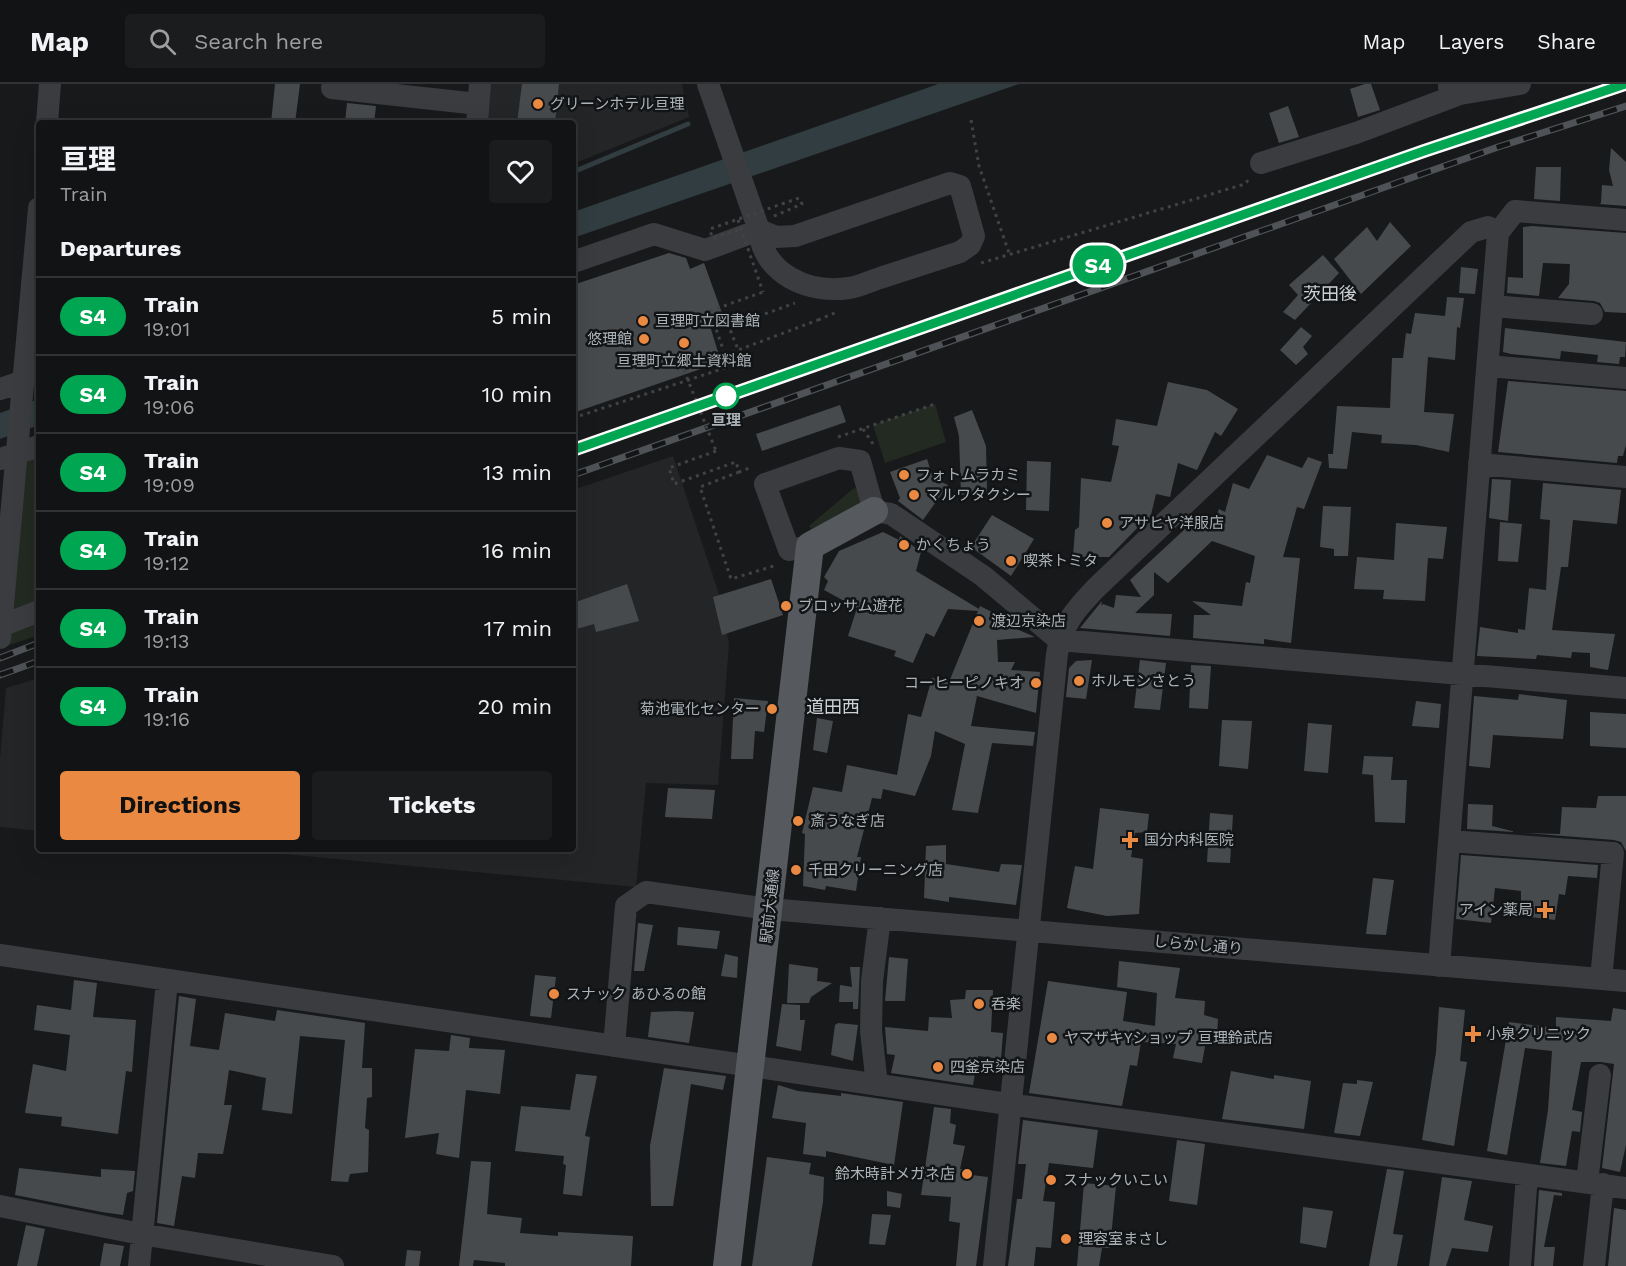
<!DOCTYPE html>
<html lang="en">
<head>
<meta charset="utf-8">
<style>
  :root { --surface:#121314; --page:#1b1c1d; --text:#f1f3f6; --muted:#9c9ea0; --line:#313234; --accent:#e98942 }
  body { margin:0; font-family:"Work Sans","Noto Sans JP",sans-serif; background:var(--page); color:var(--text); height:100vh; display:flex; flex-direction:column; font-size:22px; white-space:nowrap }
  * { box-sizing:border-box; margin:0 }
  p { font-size:20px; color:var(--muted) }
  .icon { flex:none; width:33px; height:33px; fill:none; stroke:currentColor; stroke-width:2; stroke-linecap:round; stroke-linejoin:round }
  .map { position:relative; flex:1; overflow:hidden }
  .side { position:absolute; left:36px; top:36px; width:540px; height:732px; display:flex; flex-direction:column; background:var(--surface); border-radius:6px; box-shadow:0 6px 24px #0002,0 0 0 2px var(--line) }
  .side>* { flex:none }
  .badge { padding:0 12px; border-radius:20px; font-size:21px; line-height:39px }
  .map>.badge { position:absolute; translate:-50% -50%; box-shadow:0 0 0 3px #fff }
  h2 { padding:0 24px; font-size:22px; line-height:54px }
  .round { display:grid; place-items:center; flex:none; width:63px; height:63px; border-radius:6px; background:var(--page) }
  .overview { display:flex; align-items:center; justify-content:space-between; height:102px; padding:0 24px }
  h1 { font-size:28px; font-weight:700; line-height:45px }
  .button { display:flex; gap:12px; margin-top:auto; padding:12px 24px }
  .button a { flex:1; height:69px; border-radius:6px; background:var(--accent); color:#111; font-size:24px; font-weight:700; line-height:69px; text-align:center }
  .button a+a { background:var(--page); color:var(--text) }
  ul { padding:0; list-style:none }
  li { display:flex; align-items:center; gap:18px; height:78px; padding:0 24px; border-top:2px solid var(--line) }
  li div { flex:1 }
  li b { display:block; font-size:22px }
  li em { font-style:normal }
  li .badge { min-width:66px; font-weight:700; text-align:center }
  header { display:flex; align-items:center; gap:36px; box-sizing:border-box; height:84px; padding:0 30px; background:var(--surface); border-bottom:2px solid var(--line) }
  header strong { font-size:28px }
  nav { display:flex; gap:33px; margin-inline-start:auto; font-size:21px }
  .search { width:420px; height:54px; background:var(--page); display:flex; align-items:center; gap:15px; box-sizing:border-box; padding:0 21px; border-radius:6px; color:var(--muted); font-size:22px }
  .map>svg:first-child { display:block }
</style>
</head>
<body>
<header>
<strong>Map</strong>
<div class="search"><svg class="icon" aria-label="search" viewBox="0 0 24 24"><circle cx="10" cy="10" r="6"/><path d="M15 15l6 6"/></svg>Search here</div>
<nav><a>Map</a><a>Layers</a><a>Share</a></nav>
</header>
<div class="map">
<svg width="1626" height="1182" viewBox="0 0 1626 1182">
  <rect width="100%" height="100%" fill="#18191a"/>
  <path fill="#242527" d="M489,0h193l7,33 -116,47v-41h-88z
    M673,372l47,141 9,47 -11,141 -72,-2 -10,104 -405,-38h342v-359z
    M39,594v153l-39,-4v-68l6,-71z"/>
  <path fill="#232a22" d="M935,320l11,38 -61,21 -12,-38z
    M39,368v183l-32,11 16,-189z
    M854,404l4,1 3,18 -50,22 -2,-3z"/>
  <path fill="#313d40" d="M938,0h81l-446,154v-26z
    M39,315v26l-39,14v-26z"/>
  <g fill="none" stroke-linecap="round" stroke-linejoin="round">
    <path stroke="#313d40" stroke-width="5" d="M573,88l115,-48
      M37,280l2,-1"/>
  </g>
  <path fill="#474a4d" d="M275,0h25l-5,39h-24z
    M522,0h37l-4,39h-38z
    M1365,0h6l9,26 -22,7 -8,-28z
    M347,19l29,3 -2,17h-29z
    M1288,22l11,31 -20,6 -10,-30z
    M1611,64l15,14v44l-27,-2 2,-1 1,-18 11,1 -4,-16z
    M1536,83h25l-1,34 -26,-2z
    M1390,138l21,24 -50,48 -27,-35 33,-32 10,14z
    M1532,142l94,7v80l-21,-1 -5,-9 -6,-2 -36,-3 11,-14 1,-20 -27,-1 -4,33 -32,-3 1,-16 15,1v-51z
    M669,169l17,5 4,11 14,-6 18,50 -15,3 14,46 -148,51v-128z
    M1323,171l16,18 -44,47 -12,-8 15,-17 -9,-10z
    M1461,183l17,2 -3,25 -16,-1z
    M1447,213l17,1 -4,30 -3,-1 -2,33 -27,-3 -4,55 30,2 -5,38 -33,-7 -35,-2 1,-8 -30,-3 -5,37 -18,-1 -1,-14h5l4,-48 53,2 2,-50h11l3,-25 5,1 4,-21 30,3z
    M1301,243l11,9 -9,11 5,7 -12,11 -16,-15z
    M1505,244l121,14 -1,15h-5l-1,7 -22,-2 1,-7 -37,-4 -1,8 -49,-5 -8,-2z
    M1508,297l118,10v54l-3,11h-5l-1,7 -119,-11z
    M1168,298l39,8 31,19 -17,27 -6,-4 -18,38 -19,-7 -8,34 -14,-3 -6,25 -5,1 -36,37h-36l2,-27 4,-3 2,-49 30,4 8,-36 -7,-1 4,-26 41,7z
    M840,321l6,17 -84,29 -6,-17z
    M972,326l14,36 1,46 -26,3 -2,-59 -5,-19z
    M1267,371l35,13 6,-11 14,5 -18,47 -7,-2 -14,50 17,1 -9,85 -27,-4v5l-71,-6 1,-23h17l-19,-14 50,5 4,-24 4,1 5,-27 -43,-15 -44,42 -14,-11v23l-19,18 37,1 -2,22 -90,-8 22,-27 -1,5 2,-2 11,4 2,-13 25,2 -11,-17 69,-64 15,6 5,-13 6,3 8,-29 16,6z
    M927,375l6,19 15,7 -25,35 -25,-19 2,-3 -10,-26z
    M1027,377l24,1 -2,49 -23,-1z
    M1492,395l19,1 -3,41 -19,-3z
    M1543,399l78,7 -4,34 -44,-4 -5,47h-7l-9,63 63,4 -7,36 -18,-3v-14l-18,-1 -1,6 -34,-3 -1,4 -59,-3 3,-29 38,6v-4l7,1 4,-42 17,2 4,-70 -10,-1z
    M1323,422l28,1 -3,49h-14v-7l-14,-2z
    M992,431l42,24 -23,37 -40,-29z
    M1500,438l22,2 -4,38 -20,-1z
    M1396,439l51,4 -4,32 -15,-1 -3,43 -42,-2 1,-9 -30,-1 3,-32 37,3z
    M883,448l16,8 1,-4 21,16 -5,19 63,38 1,-3 18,9 -2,5 39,17 -38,3 1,22h17l-4,8 29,2 -4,41 -59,-17 -6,30 64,6 -2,14 -41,-3 -14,70 -26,-3 13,-66 -30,-13 -4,25 -16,40 -32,-7 -2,10 -9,-1 -15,59h4l-5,34 -30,-5 -1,4 -22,-4 2,-52 -3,-1 11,-46 29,5 5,-27 50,10 11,-61 13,3 11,-39 17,4 29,-71 -30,-2 -14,28 -8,-4 -13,30 -19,-7 2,-5 -48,-15 9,-28 -33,-18 4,-9 -4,-4 15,-26z
    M771,495l12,36 -61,20 -9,-38z
    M627,500l12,37 -43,11 -2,-8 -21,6v-27z
    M1092,576l-6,39 -20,-2 3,-29 7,-7z
    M1140,576l26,3 -6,47 -26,-2z
    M1191,581l20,1 -3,43 -19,-1z
    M1519,610l48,6 -4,39 -70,-4 -3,33 -21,-2 5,-70 44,4z
    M734,614l34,3 -4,31 -9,-1 -2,28h-22z
    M1416,617l25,3 -2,24 -27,-2z
    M1590,628l36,2v34l-36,-2z
    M817,634l16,3 -6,32 -14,-3z
    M1222,636l30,1 -4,48 -29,-3z
    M1308,639l24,2 -4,48 -24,-2z
    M1364,672l29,1 -2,23h16l-2,43 -30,-1 -2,-47 -11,-1z
    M668,704l47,2 -3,29 -47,-2z
    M1598,712h28v55l-5,-9 -7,-2 -88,-7 34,1 2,-27 34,1z
    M1468,720l25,1 -1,21 24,6 -49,-3z
    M1100,724l49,6 -2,18 -12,1 -4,24 12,2 -4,55 -32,2 -40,-8 8,-42 18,3z
    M1210,729l23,2 -3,48 -23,-1z
    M946,761v19l53,8 2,-8 21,1 -6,40 -67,-8v5l-25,-4 2,-52z
    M1461,771l137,10 -1,13 -29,-2 -3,19 -6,-1 -4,26 -34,-4v-25l-26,-3 -4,35 -35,-4z
    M1373,794l21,2 -8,55 -20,-1z
    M638,839l15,2 -9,46h-10z
    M678,843l42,4 -3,18 -40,-4z
    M725,870l13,3 -1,21 -16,-2z
    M889,873l19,2 -3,42h-20z
    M1119,877l61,7 -5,30 30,3 -1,14 14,4 -1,16 -10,1 -5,27 -29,-5 3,-14 -35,-2 -4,24 -7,-1 -8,41 -93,-13 19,-112 79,11 -4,29 32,5 2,-33 -40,-6z
    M789,880l29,4 -1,13 15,2 -21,14 -2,6h-22z
    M850,883h10l-2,42h-5v-7h-14l1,-17 12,2z
    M535,891l21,2 -5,41 -21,-2z
    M74,896l23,3 -4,34 43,3 -4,52 -6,-1 -8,63 -57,-8 1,-9 -37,-4 8,-49 33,7 4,-36 -36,-5 3,-25 34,5z
    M966,906h27l-2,42 12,1 -2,26 -23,-3 -5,29 -82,-12 4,-18 -8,-1 -2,-27 43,4 1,-14 23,1 -2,-18 15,-1z
    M179,912l17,3 -6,47 29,4 6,-37 50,8 2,-11 88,13 -3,45h10v29l-5,1 -2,30 4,2 -1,42 -18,2 -2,8 -17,-1 14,-141 -45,-4 -8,78 -30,-4 4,-32 -37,-8 -5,35h8l-9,49 -25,-1 -3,25 -13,-2 -8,50 -17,-3z
    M782,920l18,1v15h5l-4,31 -25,-5z
    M1439,923l26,3 -5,51 7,1 -13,84 -32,-6 14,-88z
    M1613,924l13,2v135l-6,27 -18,-4 12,-104 -13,-2h-20l-9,48 10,2 -2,20 -8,-1 -6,35 -26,-3 8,-53 4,-59 -27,-3 -18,107 -20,-4 22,-129 47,6v-11l55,4z
    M676,927l18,1 -5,31 -41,-6 3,-25z
    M838,939l20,2 -5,36 -22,-6 4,-30z
    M451,951l19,3 -1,10 36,2 -5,44 -34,-4 -7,68 -23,-4 3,-21 -34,5 10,-89 34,2z
    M664,984l62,8 -3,14 -32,-6 -18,122h-22l-1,-60z
    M1231,987l43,8v-4l37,6 -7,48 -82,-10z
    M576,990l21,2 -12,60 5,1 -8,59 -19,-2 3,-29 -3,-1 1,-8 -49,-5 6,-45 49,4z
    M1357,996l16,2 -13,54 -26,-3 9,-50 14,1z
    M778,1001l20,6 43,5v-3l62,9 -9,63 -68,-14v6l-23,-3 3,-31 -34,-5z
    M934,1023l17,2 -1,14 6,2 -3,19 12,2 -5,23h4l-1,5 25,3 -12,89h-20l4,-43 -11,-2 2,-24 -30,-2z
    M1023,1036l75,10 -5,38 -44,-5 -6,38 12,1 -4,46 -15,-1 -2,19h-26l9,-67h5l4,-35h-8z
    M1177,1056l28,4 -8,61 -28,-4z
    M767,1073l44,6 -2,11 15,3 -1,25 -11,64h-60z
    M471,1077l20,1 -4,52 35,4 -2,15 38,3v-4l75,4 -2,30h-126v-3l-31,-3 -1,6h-14z
    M19,1084l82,9v-8l34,2 -2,20 -6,2 -4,22 -21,-3 -87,-17z
    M1387,1085l17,2 -11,63 10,1 -6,31h-28z
    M1442,1093l30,4 -8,39 29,6 -5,26 -36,-4 -6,18h-17z
    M1084,1099l32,3 -6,62h-8l-3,18h-22z
    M1539,1106l23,3v3l-8,-1 -10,52h11l-2,19h-19z
    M887,1107l15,3 -2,14 -13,-2z
    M1303,1123l30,4 -7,37 -26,-5z
    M1614,1124l12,2v56h-18z
    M872,1130l19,1 -6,30 -16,-1z
    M26,1141l19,4 -8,37h-20z
    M104,1159l20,3 -4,20h-20z
    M407,1166l14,1 -2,15h-14z"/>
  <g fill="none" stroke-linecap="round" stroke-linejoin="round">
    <path stroke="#404346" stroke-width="3" stroke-dasharray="3 4.5" stroke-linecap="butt" d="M971,36l8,46 30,87
      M981,179l264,-79 4,-5
      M818,236l19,-8
      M684,286l41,-15 -15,-44 53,-19
      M573,334l170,-56 -14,-35 66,-24
      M863,345l12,18
      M838,353l97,-33
      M716,367l-47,17 5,16 62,-22 3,10 13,-5
      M739,388l-39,15 31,92 46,-14"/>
    <path stroke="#3a3c3f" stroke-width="22" d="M1449,3l11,7 60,-10
      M332,4l146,16
      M47,39l3,-39
      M477,39l3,-39
      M1261,79l95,-30 104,-39
      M573,178l81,-28 51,16 54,-20 17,7 19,-1 155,-53 10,3 14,50 -4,9 -10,7c-27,9 -53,17 -80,26 -10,3 -21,9 -31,10 -41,6 -86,-14 -90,-58l-51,-146
      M1493,222l99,8
      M1488,282l138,12
      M0,305l24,-8
      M0,375l39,-13
      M1479,380l147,13
      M810,462l-21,4 -24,-66 74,-26 21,3 14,50 17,3 92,62 76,64 567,48
      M1,542l38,-15
      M0,554l39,-430
      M1449,757l164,12 -12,126
      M0,871l1001,148 625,85
      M1439,882l59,-733 17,-22 111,9
      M614,962l12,-140 20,-14 123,17 857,72
      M877,1001l-6,-54 1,-50 8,-63
      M1587,1098l13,-107
      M0,1122l141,28 192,32
      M139,1182l28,-285
      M994,1182l63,-612c4,-29 20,-46 39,-66l375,-356 17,-5 10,6
      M1520,1182l7,-91
      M1594,1182l9,-82"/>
    <path stroke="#56595e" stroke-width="28" d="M727,1182l83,-720 64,-35"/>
    <defs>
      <path id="rail" d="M573,366l851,-299 201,-67
        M573,391l925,-328 128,-41
        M0,574l39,-15
        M0,591l39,-14"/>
    </defs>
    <use href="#rail" stroke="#4f5256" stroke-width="7"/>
    <use href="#rail" stroke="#131415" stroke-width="4.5" stroke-dasharray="14" stroke-linecap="butt"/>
    <path stroke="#404346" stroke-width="3" stroke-dasharray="3 4.5" stroke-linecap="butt" d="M738,136l25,72
      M738,146l-26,8 -2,-9 89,-31 3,6 -30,13
      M725,271l93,-35
      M684,286l32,81"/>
  </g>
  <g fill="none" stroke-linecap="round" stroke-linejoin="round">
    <defs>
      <path id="line" d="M573,366l851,-299 201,-67"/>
    </defs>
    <use href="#line" stroke="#fff" stroke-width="14"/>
    <use href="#line" stroke="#00a651" stroke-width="9"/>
  </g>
  <g fill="#e98942" stroke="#131415" stroke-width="2">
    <circle cx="538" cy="20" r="6"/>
    <circle cx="643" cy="237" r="6"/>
    <circle cx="644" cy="255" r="6"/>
    <circle cx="684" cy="259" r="6"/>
    <circle cx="904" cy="391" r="6"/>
    <circle cx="914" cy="411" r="6"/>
    <circle cx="1107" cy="439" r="6"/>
    <circle cx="904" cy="461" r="6"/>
    <circle cx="1011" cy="477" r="6"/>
    <circle cx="786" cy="522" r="6"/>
    <circle cx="979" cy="537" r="6"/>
    <circle cx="1079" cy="597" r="6"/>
    <circle cx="1036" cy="599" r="6"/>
    <circle cx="772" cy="625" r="6"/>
    <circle cx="798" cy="737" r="6"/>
    <path d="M1127 747h6v6h6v6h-6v6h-6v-6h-6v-6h6z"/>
    <circle cx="796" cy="786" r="6"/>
    <path d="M1542 817h6v6h6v6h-6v6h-6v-6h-6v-6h6z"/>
    <circle cx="554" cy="910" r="6"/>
    <circle cx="979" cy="920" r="6"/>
    <path d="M1470 941h6v6h6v6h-6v6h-6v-6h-6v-6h6z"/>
    <circle cx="1052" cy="954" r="6"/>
    <circle cx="938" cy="983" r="6"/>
    <circle cx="967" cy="1090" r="6"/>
    <circle cx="1051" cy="1096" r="6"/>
    <circle cx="1066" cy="1155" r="6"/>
  </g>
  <circle fill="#fff" stroke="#00a651" stroke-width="3" cx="726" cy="312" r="12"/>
  <g text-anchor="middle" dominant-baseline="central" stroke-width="5" stroke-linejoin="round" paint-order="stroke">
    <g font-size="15" fill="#abb3b9" stroke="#131415" text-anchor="start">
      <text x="550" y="20">グリーンホテル亘理</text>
      <text x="655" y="237">亘理町立図書館</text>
      <text x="632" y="255" text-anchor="end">悠理館</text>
      <text x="684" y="277" text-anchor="middle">亘理町立郷土資料館</text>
      <text x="916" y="391">フォトムラカミ</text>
      <text x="926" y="411">マルワタクシー</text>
      <text x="1119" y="439">アサヒヤ洋服店</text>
      <text x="916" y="461">かくちょう</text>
      <text x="1023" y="477">喫茶トミタ</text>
      <text x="798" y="522">ブロッサム遊花</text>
      <text x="991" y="537">渡辺京染店</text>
      <text x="1091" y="597">ホルモンさとう</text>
      <text x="1024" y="599" text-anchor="end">コーヒーピノキオ</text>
      <text x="760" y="625" text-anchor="end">菊池電化センター</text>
      <text x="810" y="737">斎うなぎ店</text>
      <text x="1144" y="756">国分内科医院</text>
      <text x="808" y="786">千田クリーニング店</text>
      <text x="1533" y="826" text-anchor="end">アイン薬局</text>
      <text x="566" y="910">スナック あひるの館</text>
      <text x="991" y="920">呑楽</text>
      <text x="1486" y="950">小泉クリニック</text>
      <text x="1064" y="954">ヤマザキYショップ 亘理鈴武店</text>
      <text x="950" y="983">四釜京染店</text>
      <text x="955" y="1090" text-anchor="end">鈴木時計メガネ店</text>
      <text x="1063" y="1096">スナックいこい</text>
      <text x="1078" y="1155">理容室まさし</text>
    </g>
    <g font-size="15" font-weight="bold" fill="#abb3b9" stroke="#131415">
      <text x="726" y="336">亘理</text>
    </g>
    <g font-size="15" fill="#abb3b9" stroke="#131415">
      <text transform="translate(770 822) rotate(-84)">駅前大通線</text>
      <text transform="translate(1198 861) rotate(5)">しらかし通り</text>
    </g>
    <g font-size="18" fill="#ccd1d6" stroke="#131415">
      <text x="1330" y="209">茨田後</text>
      <text x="833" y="622">道田西</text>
    </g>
  </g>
</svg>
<b class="badge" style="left:1098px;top:181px;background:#00a651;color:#fff">S4</b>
<section class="side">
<div class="overview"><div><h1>亘理</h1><p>Train</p></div><a class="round"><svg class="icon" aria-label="heart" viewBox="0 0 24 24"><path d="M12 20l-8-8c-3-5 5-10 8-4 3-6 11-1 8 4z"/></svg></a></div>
<h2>Departures</h2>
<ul>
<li><span class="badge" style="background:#00a651;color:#fff">S4</span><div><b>Train</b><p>19:01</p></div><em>5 min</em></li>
<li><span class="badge" style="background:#00a651;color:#fff">S4</span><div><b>Train</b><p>19:06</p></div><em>10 min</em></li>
<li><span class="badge" style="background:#00a651;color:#fff">S4</span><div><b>Train</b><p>19:09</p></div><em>13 min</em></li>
<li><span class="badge" style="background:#00a651;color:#fff">S4</span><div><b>Train</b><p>19:12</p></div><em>16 min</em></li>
<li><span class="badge" style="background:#00a651;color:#fff">S4</span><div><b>Train</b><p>19:13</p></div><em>17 min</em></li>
<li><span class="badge" style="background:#00a651;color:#fff">S4</span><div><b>Train</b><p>19:16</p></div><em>20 min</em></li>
</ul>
<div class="button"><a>Directions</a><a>Tickets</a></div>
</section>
</div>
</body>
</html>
